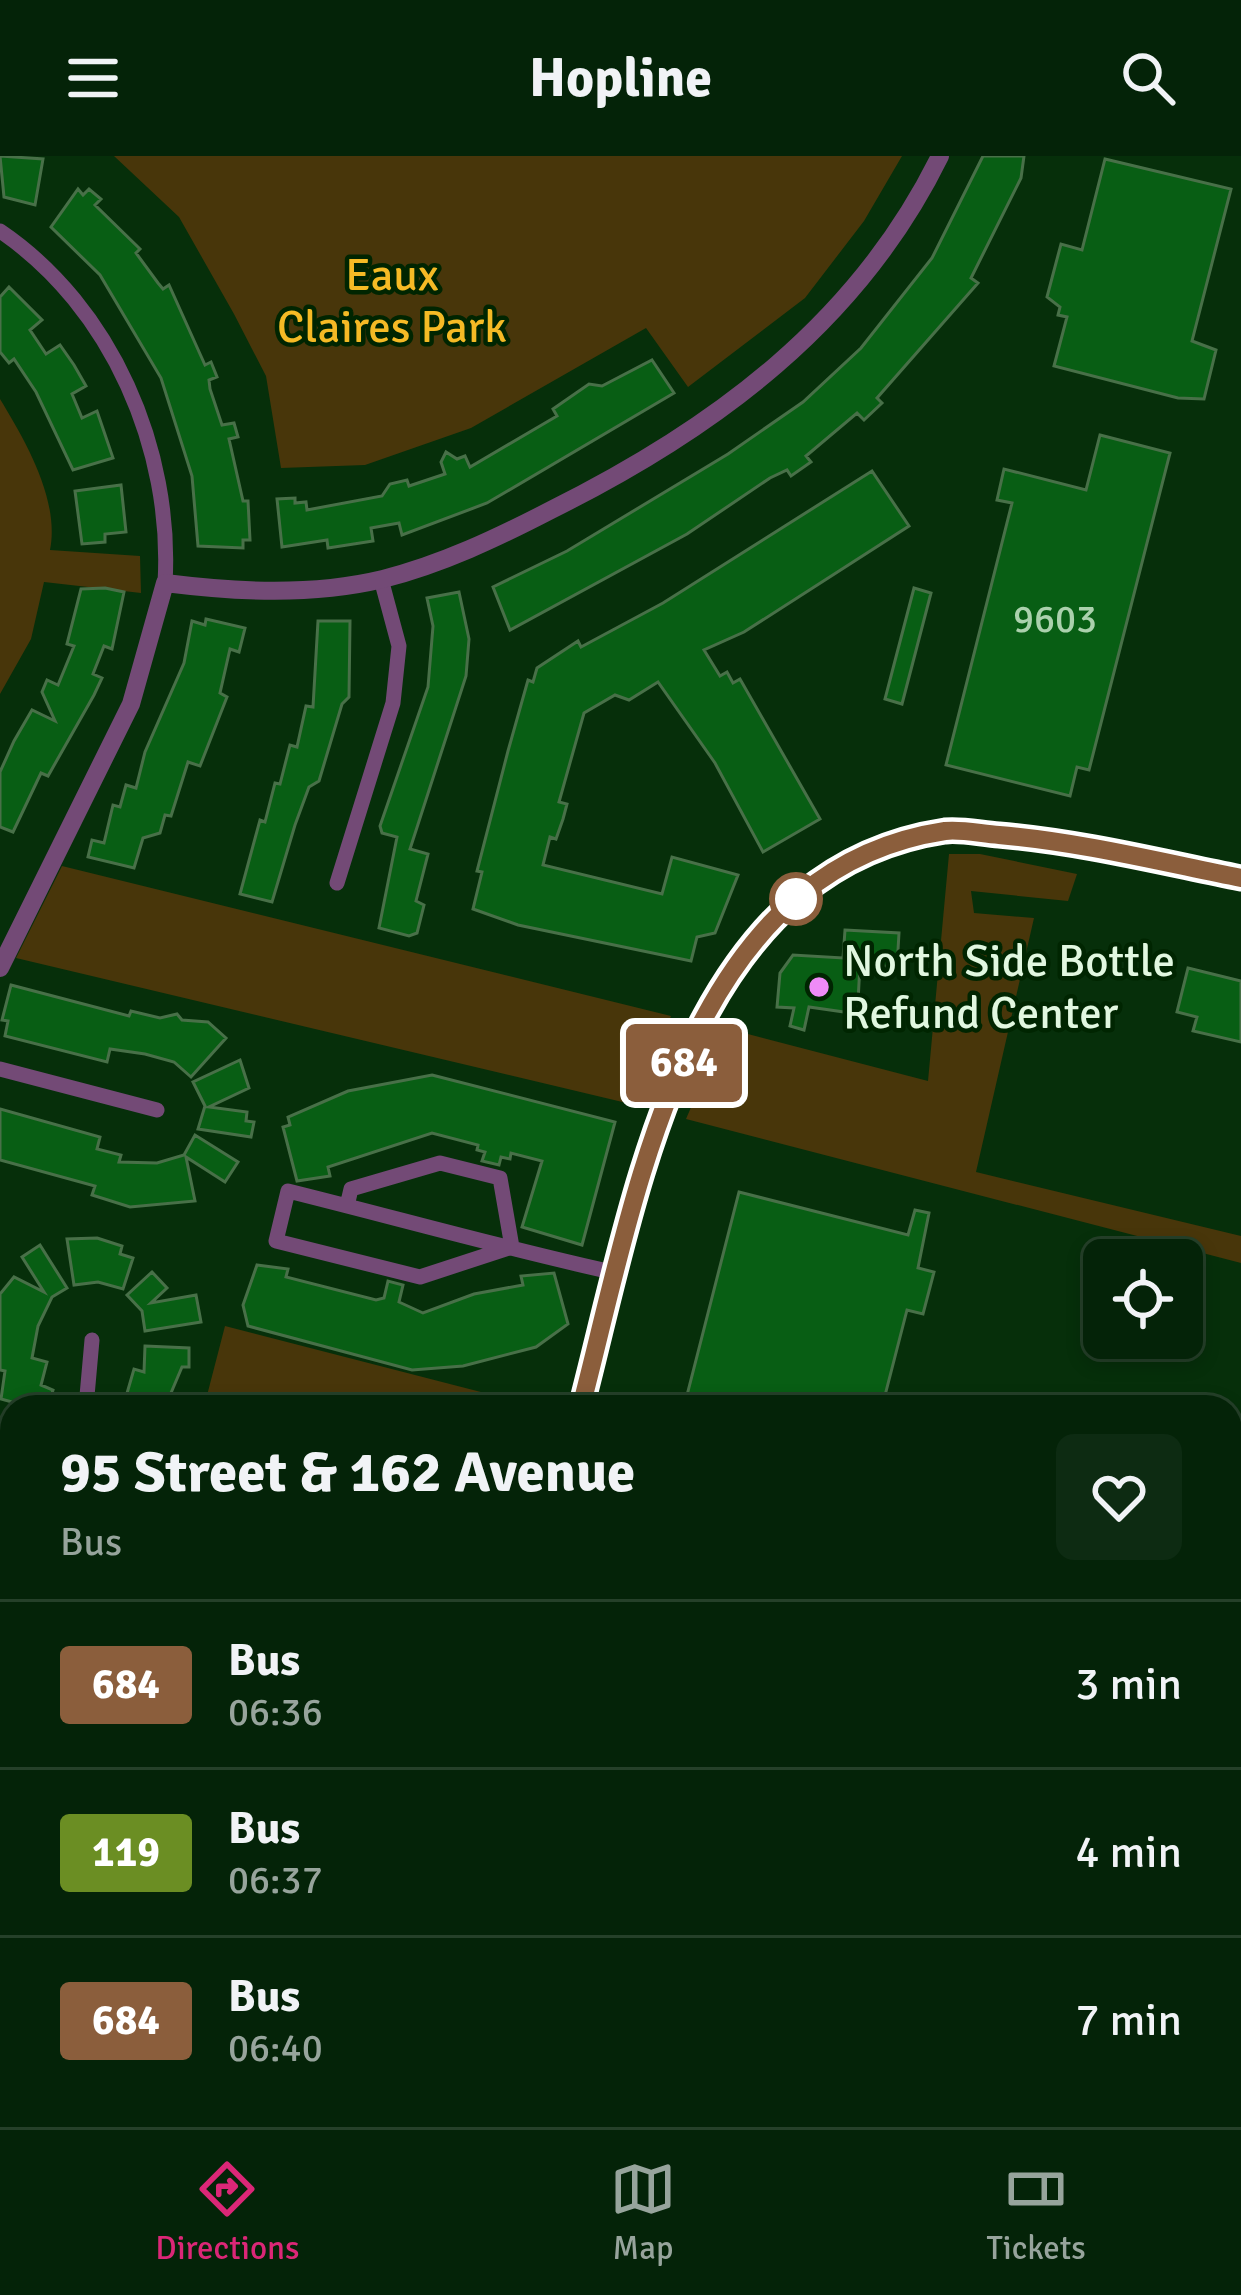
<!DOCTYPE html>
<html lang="en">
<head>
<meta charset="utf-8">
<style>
  :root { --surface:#042308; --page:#0d2b12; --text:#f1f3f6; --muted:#97a49c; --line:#254029; --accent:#db2777 }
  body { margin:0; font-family:Signika,sans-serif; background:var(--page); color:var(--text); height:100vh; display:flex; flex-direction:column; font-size:45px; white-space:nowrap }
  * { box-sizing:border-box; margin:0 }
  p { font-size:39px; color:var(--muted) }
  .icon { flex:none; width:66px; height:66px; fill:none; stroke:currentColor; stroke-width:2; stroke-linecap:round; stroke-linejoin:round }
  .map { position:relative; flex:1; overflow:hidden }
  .drawer { position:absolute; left:0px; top:1239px; width:1242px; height:732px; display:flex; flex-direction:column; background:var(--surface); border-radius:36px 36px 0 0; box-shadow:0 6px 18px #0003,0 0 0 3px var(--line) }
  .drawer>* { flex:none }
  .badge { padding:0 24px; border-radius:9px; font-size:42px; line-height:78px }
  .fabs { position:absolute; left:1083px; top:1083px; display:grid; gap:24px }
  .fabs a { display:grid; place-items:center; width:120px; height:120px; border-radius:18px; background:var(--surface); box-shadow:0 6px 18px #0003,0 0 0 3px var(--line); font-size:60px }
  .map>.badge { position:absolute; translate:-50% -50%; box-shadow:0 0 0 6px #fff }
  .round { display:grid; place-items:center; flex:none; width:126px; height:126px; border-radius:18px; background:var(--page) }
  .head { display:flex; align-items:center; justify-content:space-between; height:204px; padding:0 60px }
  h1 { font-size:57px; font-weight:700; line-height:90px }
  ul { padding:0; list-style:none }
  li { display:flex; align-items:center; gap:36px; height:168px; padding:0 60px; border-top:3px solid var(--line) }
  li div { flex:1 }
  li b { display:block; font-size:45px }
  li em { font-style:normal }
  li .badge { min-width:132px; font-weight:700; text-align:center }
  header { display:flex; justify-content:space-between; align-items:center; height:156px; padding:0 60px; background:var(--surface); font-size:54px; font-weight:700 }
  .tab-bar { display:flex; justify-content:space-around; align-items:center; height:168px; border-top:3px solid var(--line); background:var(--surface); font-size:33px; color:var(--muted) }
  .tab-bar a { display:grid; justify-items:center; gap:6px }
  .tab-bar .on { color:var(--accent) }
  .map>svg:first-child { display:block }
</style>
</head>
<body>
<header><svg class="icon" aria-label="menu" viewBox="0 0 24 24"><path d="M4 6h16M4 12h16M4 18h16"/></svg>Hopline<svg class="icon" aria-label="search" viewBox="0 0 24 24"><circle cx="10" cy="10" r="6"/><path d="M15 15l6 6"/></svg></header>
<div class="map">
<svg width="1241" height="1971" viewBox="0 0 1241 1971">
  <rect width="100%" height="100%" fill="#062f0a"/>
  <path fill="#48360a" d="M114,0h788l-38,65 -59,77 -117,89 -42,-59 -175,100 -106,37 -84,3 -15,-92 -32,-62 -55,-97z
    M0,243c25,41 60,101 50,151l90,6 1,37 -97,-11 -13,57 -31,55z
    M949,698h31l97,20 -9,27 -97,-10 3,22 60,5 -58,254 265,64v27l-555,-144 39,-91 203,53z
    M62,710l609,150 -36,89 -619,-147z
    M225,1170l314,81h-335z"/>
  <path fill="#085e14" stroke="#487048" stroke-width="3" d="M0,0l43,3 -8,46 -31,-8z
    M983,0h41l-3,22 -50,100 7,5 -101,115 5,5 -18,17 -7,-7 -51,43 5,6 -20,14 -4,-6 -17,8 -83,56 -177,96 -17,-43 74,-36 161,-97 75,-52 58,-54 71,-90z
    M1105,3l126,30 -39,152 24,9 -12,49 -26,-1 -124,-32 13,-49 -9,-2 2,-8 -13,-10 14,-53 21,6z
    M78,33l5,6 6,-6 12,10 -6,6 45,44 -4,4 22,30 5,6 6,-4 36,80 6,-3 6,15 -8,3 1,9 12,36 12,-2 4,14 -9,2 14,62h5l2,39h-7v8l-45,-2 -6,-70 -31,-98 -61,-103 -49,-48z
    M9,131l33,33 -12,10 16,24 14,-9 14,20 12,21 -14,8 10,24 15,-7 16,47 -40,12 -37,-78 -22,-33 -5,4 -9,-11v-55z
    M652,204l22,33 -187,110 -85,32 -3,-12 -28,5 2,13 -45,7 -1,-8 -45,7 -5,-48 18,-1v5l11,-1 1,8 75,-14 8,-12 17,-4 2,6 36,-12 -4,-12 5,-10 11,7 8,-3 5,11 87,-51 -4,-7 36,-25 13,2z
    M1100,279l70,18 -81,317 -12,-3 -7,29 -124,-31 66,-262 -15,-3 7,-31 82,21z
    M872,315l37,55 -165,106 -40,18 16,26 7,-4 6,11 7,-4 80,140 -57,33 -48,-89 -57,-81 -29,18 -14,-5 -31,18 -25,89 8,2 -4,15 -7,20 -6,-2 -7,28 119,29 10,-37 66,18 -23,58 -18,4 -6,24 -173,-36 -45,-16 9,-37 -5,-1 31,-120 20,-71 5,2 4,-14 41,-27 3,6 82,-44z
    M121,329l5,47 -21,2v8l-23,2 -7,-53z
    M105,432l19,4 -12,57 -8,-3 -11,28 9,4 -8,17 -46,81 -7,-3 -28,59 -13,-5v-55l14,-31 18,-31 23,11 -13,-29 5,-12 11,5 16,-39 -7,-2 14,-55z
    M914,432l17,5 -29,111 -17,-5z
    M459,436l10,47 -3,37 -56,173 18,5 -12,47 8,4 -7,28 -8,3 -30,-8 18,-91 -15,-4 -2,-7 48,-139 5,-61 -6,-28z
    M206,463l39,9 -6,24 -9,-3 -10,44 7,4 -27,69 -12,-4 -17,54 -6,-1 -5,18 -17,5 -9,30 -46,-11 4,-17 12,3 9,-38 7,2 6,-22 10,3 9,-36 39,-89 8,-42 13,4z
    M318,465h32l-1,76 -7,7 -23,77 -10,6 -14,38 -23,77 -32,-8 20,-74 5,2 10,-39 5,1 10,-39 7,2 9,-41 7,1z
    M845,774l54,3 -2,34 -37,-3 -2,38h-6l-1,11 -42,-6 -5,23 -14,-4 4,-18 -17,-1 3,-34 13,-18 50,3z
    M1188,812l53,13v61l-48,-11 4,-14 -20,-5z
    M11,829l118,31 2,-5 29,7 17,-4 5,6 26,2 18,16 -35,39 -17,-15 -29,-8 -35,-5 -3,13 -102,-26 3,-15 -6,-1z
    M240,904l9,28 -40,19 38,5 -1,9 8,1 -3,15 -53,-8 7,-23 -12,-24z
    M432,919l183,47 -33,123 -60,-18 20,-66 -31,-8 -1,6 -9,-2 -2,8 -17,-4 3,-9 -8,-2 1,-5 -46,-12 -104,34 2,9 -33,5 -14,-54 7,-2 -2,-8 60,-26z
    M0,953l100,28 -3,12 24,6 -2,7 38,1 27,-8 11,-20 43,27 -13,20 -39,-25 9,44 -65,6 -38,-12 3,-9 -95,-26z
    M739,1036l169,43 7,-25 14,3 -11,55 16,4 -11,42 -16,-4 -25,97h-198z
    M97,1082l25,8 -2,8 13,4 -10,31 -25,-7 -24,3 -7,-46z
    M40,1089l27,43 -15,9 -14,29 -6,32 15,4 -6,23 12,5 -5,17h-18l-29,-8 4,-28 -5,-1v-76l14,-17 30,15 -22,-35z
    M257,1109l31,4 -2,8 90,23 8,-2 4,-17 15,4 -4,17 24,11 51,-19 49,-9 -2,-9 33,-3 14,51 -32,23 -73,19 -51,4 -164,-44 -5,-21z
    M152,1116l15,16 -16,15 45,-8 5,27 -56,9 -3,-20 -15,-16z
    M145,1190l44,2v19h-7l-17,40h-42l11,-38 10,3z"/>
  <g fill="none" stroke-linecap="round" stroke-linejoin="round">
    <path stroke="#734a76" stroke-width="15" d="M0,75c112,76 173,219 165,352
      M337,727l56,-180 6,-57 -18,-67
      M0,913l157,41
      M347,1050l4,-17 89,-26 60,15 12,69 -92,30 -144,-36 12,-50c109,27 218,58 328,82
      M86,1251l6,-67
      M0,1273l12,3
      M0,1513l12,3"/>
    <path stroke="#734a76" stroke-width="18" d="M0,812l131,-264 34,-121c72,9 147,13 218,-4 59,-15 114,-41 168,-69 163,-81 307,-187 389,-354
      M581,1251c54,-210 103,-537 364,-575 17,-3 37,2 54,3 82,7 162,27 242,43
      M1230,1356l11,2
      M1230,1386h11
      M409,1971l3,-12
      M437,1971l3,-12"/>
    <path stroke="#9e5ca4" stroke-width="21" d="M0,1909l12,3
      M25,1959l44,12
      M156,1959l40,12"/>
  </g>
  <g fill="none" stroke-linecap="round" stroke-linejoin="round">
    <defs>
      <path id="line" d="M581,1251c55,-209 103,-537 364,-576 17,-2 37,3 54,4 82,7 162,27 242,43"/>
    </defs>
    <use href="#line" stroke="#fff" stroke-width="27"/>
    <use href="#line" stroke="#8b5e3c" stroke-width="18"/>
  </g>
  <circle fill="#fff" stroke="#8b5e3c" stroke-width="6" cx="796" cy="743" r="24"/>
  <circle fill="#ef8bf7" stroke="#002501" stroke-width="4.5" cx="819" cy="831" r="12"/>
  <g text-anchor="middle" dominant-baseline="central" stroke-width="9" stroke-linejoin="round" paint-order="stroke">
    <g font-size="39" fill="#abd1ad">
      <text x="1055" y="463">9603</text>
    </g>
    <g font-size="45" fill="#f5ba25" stroke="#002501">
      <text x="392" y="119">Eaux<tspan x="392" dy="52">Claires Park</tspan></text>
    </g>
    <g font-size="45" fill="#e1f7e0" stroke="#002501" text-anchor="start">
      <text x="843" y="805">North Side Bottle<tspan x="843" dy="52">Refund Center</tspan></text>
    </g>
  </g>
</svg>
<div class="fabs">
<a><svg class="icon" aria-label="locate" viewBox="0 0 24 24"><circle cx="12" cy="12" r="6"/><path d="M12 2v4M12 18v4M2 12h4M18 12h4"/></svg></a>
</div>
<b class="badge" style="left:684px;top:907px;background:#8b5e3c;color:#fff">684</b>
<section class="drawer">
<div class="head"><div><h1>95 Street &amp; 162 Avenue</h1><p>Bus</p></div><a class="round"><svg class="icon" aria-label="heart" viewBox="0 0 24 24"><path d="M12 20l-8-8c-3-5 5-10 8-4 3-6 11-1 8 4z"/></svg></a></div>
<ul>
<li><span class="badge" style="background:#8b5e3c;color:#fff">684</span><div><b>Bus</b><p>06:36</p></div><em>3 min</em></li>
<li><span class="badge" style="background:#6b8e23;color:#fff">119</span><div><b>Bus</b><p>06:37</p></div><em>4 min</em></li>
<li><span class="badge" style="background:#8b5e3c;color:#fff">684</span><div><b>Bus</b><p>06:40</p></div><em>7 min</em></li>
</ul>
</section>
</div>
<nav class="tab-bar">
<a class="on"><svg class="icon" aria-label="directions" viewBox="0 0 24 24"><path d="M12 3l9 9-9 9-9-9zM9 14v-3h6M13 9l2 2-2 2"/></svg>Directions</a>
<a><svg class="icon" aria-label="map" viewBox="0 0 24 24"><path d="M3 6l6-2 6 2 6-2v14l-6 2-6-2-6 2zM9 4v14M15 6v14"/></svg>Map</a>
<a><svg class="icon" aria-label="tickets" viewBox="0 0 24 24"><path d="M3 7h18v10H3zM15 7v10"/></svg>Tickets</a>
</nav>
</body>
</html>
